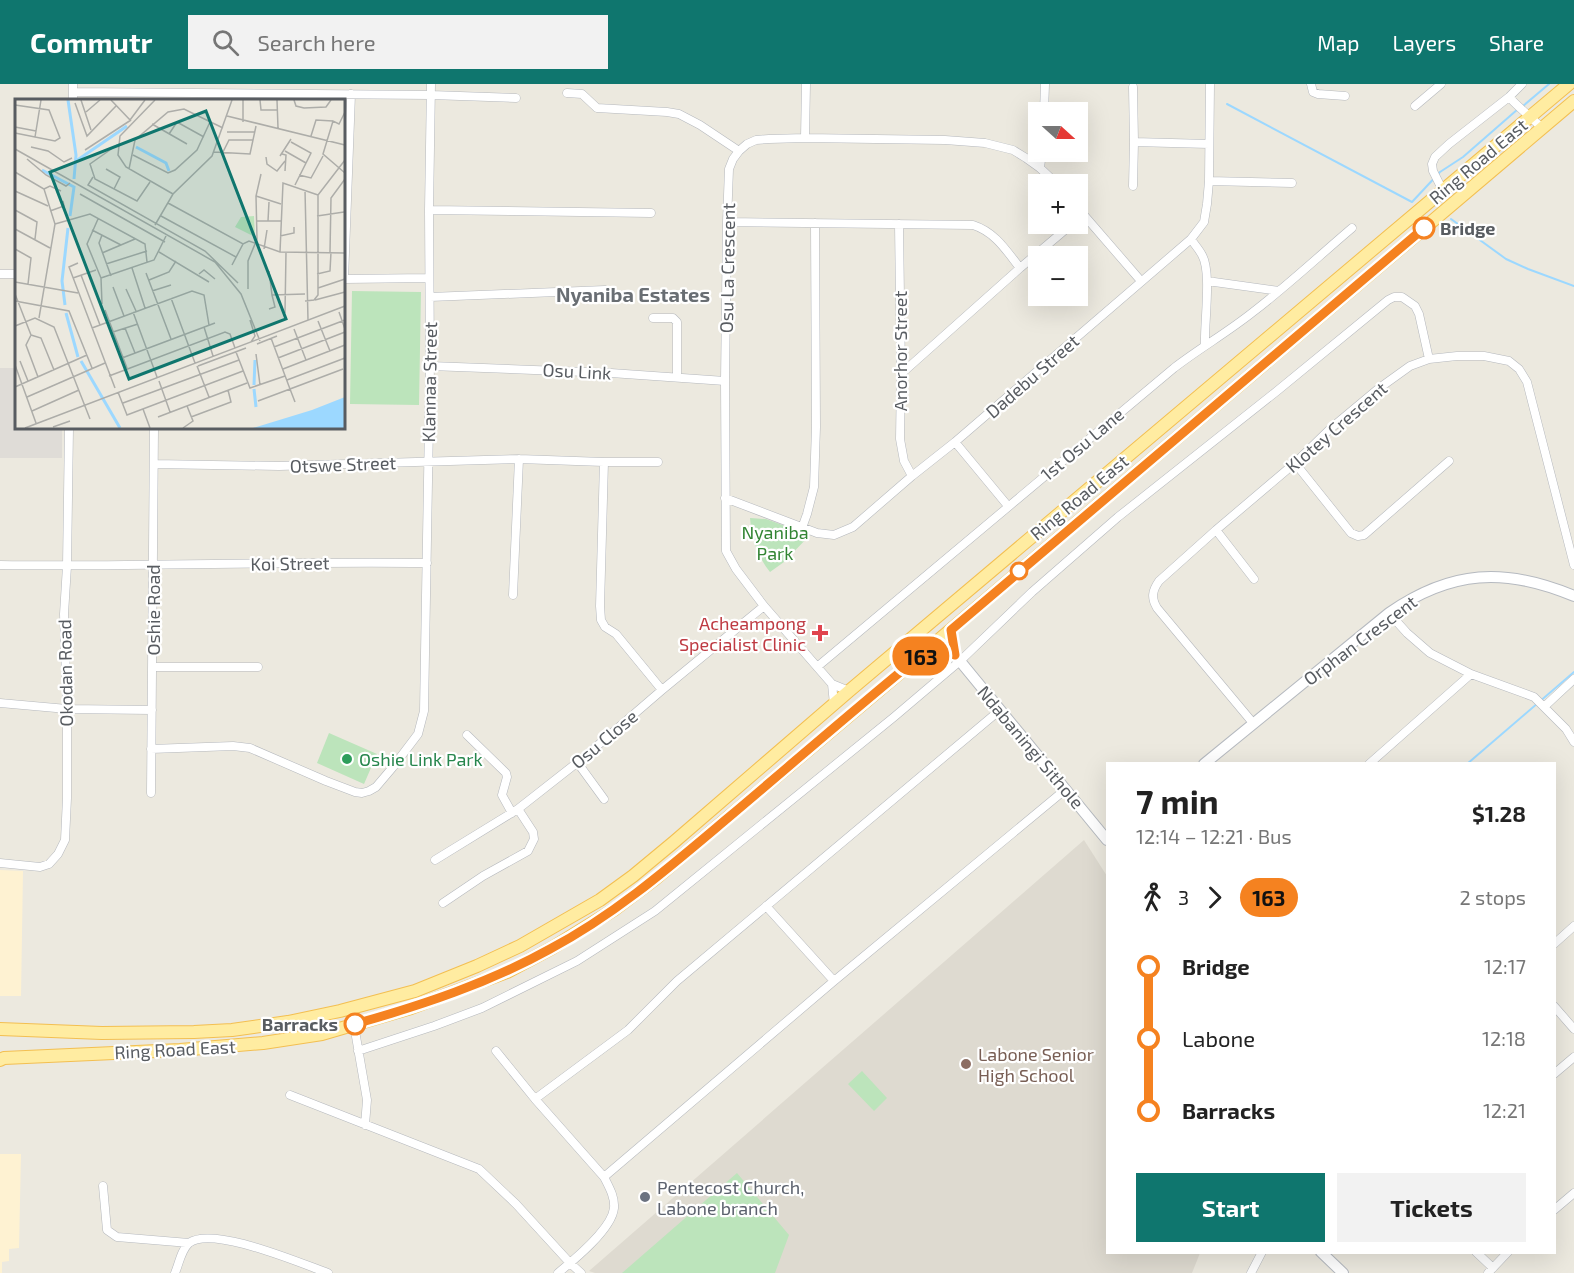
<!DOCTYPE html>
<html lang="en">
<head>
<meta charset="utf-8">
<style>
  :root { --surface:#fff; --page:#f2f2f2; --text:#222; --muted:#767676; --accent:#0f766e }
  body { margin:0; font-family:"Exo 2",sans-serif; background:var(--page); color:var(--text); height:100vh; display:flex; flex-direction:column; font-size:22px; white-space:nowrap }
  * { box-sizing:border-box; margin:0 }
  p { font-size:20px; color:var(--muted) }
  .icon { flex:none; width:33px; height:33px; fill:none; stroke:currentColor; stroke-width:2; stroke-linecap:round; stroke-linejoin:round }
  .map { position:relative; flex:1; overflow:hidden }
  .side { position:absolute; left:1106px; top:678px; width:450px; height:492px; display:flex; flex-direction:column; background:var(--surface); border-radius:0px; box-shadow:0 6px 24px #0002 }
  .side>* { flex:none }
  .badge { padding:0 12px; border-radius:20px; font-size:21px; line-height:39px }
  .needle { width:39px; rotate:111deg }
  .fabs { position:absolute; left:1028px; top:18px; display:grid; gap:12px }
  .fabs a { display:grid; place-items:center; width:60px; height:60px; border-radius:0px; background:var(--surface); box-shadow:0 6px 24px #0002; font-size:30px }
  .map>.badge { position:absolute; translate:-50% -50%; box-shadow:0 0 0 3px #fff }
  .legs { display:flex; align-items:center; gap:9px; height:66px; padding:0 30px; font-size:20px }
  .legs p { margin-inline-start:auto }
  .headline { display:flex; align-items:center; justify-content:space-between; height:102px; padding:0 30px }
  h1 { font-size:33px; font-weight:700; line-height:45px }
  .cta { display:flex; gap:12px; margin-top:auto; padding:12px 30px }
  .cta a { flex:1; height:69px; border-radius:0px; background:var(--accent); color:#fff; font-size:24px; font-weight:700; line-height:69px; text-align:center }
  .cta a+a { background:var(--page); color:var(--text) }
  ul { padding:0 30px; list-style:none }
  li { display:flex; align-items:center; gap:21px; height:72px; font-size:22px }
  li i { display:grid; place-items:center; width:9px; height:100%; margin:0 8px; background:currentColor }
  li i::after { content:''; width:15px; height:15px; margin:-8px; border:4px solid; border-radius:50%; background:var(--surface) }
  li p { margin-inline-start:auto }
  li:first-child i { background:linear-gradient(#0000 50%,currentColor 0) }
  li:last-child i { background:linear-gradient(currentColor 50%,#0000 0) }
  header { display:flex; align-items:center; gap:36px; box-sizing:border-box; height:84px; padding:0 30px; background:var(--accent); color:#fff }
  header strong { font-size:28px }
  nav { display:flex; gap:33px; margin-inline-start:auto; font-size:21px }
  .search { width:420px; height:54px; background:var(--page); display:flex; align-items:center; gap:15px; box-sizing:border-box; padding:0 21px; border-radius:0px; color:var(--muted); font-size:22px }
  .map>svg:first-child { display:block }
</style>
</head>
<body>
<header>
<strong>Commutr</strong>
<div class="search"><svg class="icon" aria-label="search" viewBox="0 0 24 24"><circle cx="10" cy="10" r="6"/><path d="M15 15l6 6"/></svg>Search here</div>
<nav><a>Map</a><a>Layers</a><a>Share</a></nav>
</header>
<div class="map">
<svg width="1574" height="1189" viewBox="0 0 1574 1189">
  <rect width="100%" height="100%" fill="#ece9df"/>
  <path fill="#fef2d2" d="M0,786l23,1 -2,125h-21z
    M0,1070h21l-2,94 -10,1v12l-7,1v11h-2z"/>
  <path fill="#dfdcd7" d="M0,284h16v60h46v30h-62z"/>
  <path fill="#dedad0" d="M1084,756l23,36v376l93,1 -8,20h-597l-6,-2z"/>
  <path fill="#bce4bb" d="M352,207l69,1 -2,113 -69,-1z
    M750,434l16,1 44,16 -26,27 -14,10c-13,-16 -18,-34 -20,-54z
    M329,649l48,21 -13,30 -47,-21z
    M862,987l25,27 -13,13 -26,-27z
    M737,1089l52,62 -14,38h-153z"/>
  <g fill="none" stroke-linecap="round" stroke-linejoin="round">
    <path stroke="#9cd8ff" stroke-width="2" d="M1227,20l185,98 28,-30 23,-15 55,-48
      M1523,22l26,-22
      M1451,135l55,40 22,10 46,17
      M1467,680l107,-92"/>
    <defs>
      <path id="street" d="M1311,0l2,8 5,2 27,2
        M73,8l358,3 85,3
        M567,9l15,1 15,14 70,4 12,2 21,11 39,26
        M1509,13c10,11 22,20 33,31
        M73,16v-16
        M1415,22l26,-22
        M1044,28l1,-28
        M805,54l1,-54
        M1134,58l75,2
        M1040,84l2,-16
        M1209,97l83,2
        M1133,102l1,-44 -1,-55
        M1443,107l-10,-20 -1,-7 3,-7 14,-13 60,-47 13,-13
        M1077,123l64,74
        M429,126l222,3
        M727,138l246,3c22,7 33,25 47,43
        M899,140l2,150 -1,65 4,22 8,15
        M1191,155c3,5 8,10 11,16 10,17 2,68 3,90
        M0,190h16
        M344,195l7,-185
        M344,195l85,-1
        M1207,197l72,10
        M430,213l175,-7
        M653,234h20l4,4v55
        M430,282l181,7 114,8
        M901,290l119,-106 52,-44
        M955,358l53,64
        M604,378l-4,144 1,14 4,7 11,7 46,56
        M1295,379l56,70 7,3 6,-1 85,-74
        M154,380l125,2 240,-7 85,3h54
        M725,414l92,35 17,2 19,-8 59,-51 43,-34 236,-203 13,-17 3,-18 2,-23 1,-97
        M802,444l5,-14 7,-27 2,-60 -1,-204
        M1216,446l38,49
        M0,481c142,2 284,-4 427,-2
        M513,511l6,-136
        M1389,529l18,20 23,20 41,21 63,23 32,32 8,13
        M153,583h105
        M817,583l357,-299c26,-20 54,-36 79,-56 34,-26 66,-56 99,-84
        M832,600l2,20
        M849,607l-17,-7 -68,-78 -28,-37 -10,-18 -1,-170 2,-159 2,-53 4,-10 6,-8 8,-7 9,-4 13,-1 36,-1 140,2 40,3 28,7 13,8 14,10 17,16
        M0,619l67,6 85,1
        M1545,622l29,-27
        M1253,639l-96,-115c-6,-10 -5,-17 2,-27l57,-51 79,-67 35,-34 48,-40 32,-23 19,-7 28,-3h27l25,5 10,8 8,13 47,183
        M467,651l39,38 1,4 -5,18 10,18
        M151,665l82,-3 17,2 76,33 29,11 7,1 7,-2 7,-4 17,-20 25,-33 6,-23 6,-345 -1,-156 2,-126
        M577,678l27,37
        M1369,680l102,-90
        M151,709l3,-365
        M435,776l83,-51 65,-51 79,-68 102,-84
        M0,779l40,4 9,-3 9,-10 7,-14 2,-42v-89l-3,-95 3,-48 2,-138
        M443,819l40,-27 45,-25 6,-12 -1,-7 -15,-23
        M766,822l68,75
        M1554,860l20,-18
        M1554,922l20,23
        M354,941l13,75 -2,25
        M358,967l76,-25 48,-18 95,-47 78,-50 239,-194 66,-56 72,-69 86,-75 159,-126 111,-91 6,-3h8l13,9 4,8 10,45
        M496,967l39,48 69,78
        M1554,990l20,-17
        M290,1011l189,74 37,35 54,59 11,10
        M535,1015l93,-69 49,-49 323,-271
        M103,1102l4,44 10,7 72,6
        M1554,1126l20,-17
        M1476,1168l17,16
        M175,1189c4,-9 6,-23 14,-30 23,-18 113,21 139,30
        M558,1189c16,-13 54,-44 56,-65 1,-11 -5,-21 -10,-31l230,-196 232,-192
        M1251,1189l11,-21
        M1488,1189l20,-21"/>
      <path id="secondary" d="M951,546l4,25 152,185
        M924,570c11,-5 20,-3 31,1
        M1204,680l185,-151c62,-43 116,-46 185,-17
        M1321,1168l22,21"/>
      <path id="primary" d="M0,945l102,4 92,-1 38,-2 56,-8 52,-11 75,-20 62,-25 43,-20 80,-46 33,-24 41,-34 175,-151 720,-607
        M0,976l4,-2 176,-8 83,-7 59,-9 89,-26 96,-36 45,-24 63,-39 40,-30 266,-224 653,-554"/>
    </defs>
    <use href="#street" stroke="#b5b8bd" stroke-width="9"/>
    <use href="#secondary" stroke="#b5b9bf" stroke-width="12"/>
    <use href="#primary" stroke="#f3bf51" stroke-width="14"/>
    <use href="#street" stroke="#fff" stroke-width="8"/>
    <use href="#secondary" stroke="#fff" stroke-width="10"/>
    <use href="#primary" stroke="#ffeca1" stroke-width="12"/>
  </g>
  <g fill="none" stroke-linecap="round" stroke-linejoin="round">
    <defs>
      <path id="line-1" d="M355,940c67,-19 134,-41 195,-75 66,-35 122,-84 179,-132 64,-54 127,-109 192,-162 13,-5 22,-5 34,0l-4,-25 473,-402"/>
    </defs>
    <use href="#line-1" stroke="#fff" stroke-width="14"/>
    <use href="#line-1" stroke="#f58220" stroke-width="9"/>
  </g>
  <g fill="#fff" stroke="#f58220" stroke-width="3">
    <circle cx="1424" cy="144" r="10"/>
    <circle cx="1019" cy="487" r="8"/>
    <circle cx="355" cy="940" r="10"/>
  </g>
  <path fill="#e0444e" stroke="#fff" stroke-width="2" d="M817 540h6v6h6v6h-6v6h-6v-6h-6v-6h6z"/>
  <circle fill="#2e9e5b" stroke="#fff" stroke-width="2" cx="347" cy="675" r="6"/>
  <circle fill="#8d6e63" stroke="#fff" stroke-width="2" cx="966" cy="980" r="6"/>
  <circle fill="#6b7280" stroke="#fff" stroke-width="2" cx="645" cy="1113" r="6"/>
  <g text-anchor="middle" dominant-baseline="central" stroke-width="4.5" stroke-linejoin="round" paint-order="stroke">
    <g font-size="18" fill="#585c61" stroke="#fff">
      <text transform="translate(1478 77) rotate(-40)">Ring Road East</text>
      <text transform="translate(727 184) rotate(-89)">Osu La Crescent</text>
      <text transform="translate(900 267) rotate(-90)">Anorhor Street</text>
      <text transform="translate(577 287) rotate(3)">Osu Link</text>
      <text transform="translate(1032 292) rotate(-41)">Dadebu Street</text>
      <text transform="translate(429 298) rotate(-89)">Klannaa Street</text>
      <text transform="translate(1336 343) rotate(-41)">Klotey Crescent</text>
      <text transform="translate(1082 360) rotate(-40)">1st Osu Lane</text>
      <text transform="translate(343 380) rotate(-2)">Otswe Street</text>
      <text transform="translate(1079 413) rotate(-40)">Ring Road East</text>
      <text transform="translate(290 479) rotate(-1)">Koi Street</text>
      <text transform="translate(153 526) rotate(-90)">Oshie Road</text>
      <text transform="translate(1360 556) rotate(-37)">Orphan Crescent</text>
      <text transform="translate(65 589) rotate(-91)">Okodan Road</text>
      <text transform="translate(604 655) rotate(-40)">Osu Close</text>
      <text transform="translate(1031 663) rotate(50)">Ndabaningi Sithole</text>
      <text transform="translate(175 965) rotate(-3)">Ring Road East</text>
    </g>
    <g font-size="18" font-weight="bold" fill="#585c61" stroke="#fff" text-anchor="start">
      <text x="1440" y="144">Bridge</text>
      <text x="338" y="940" text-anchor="end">Barracks</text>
    </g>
    <g font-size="18" fill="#338534" stroke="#fff">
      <text x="775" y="448">Nyaniba<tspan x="775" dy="21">Park</tspan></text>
    </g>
    <g font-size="18" fill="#be3a42" stroke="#fff" text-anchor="end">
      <text x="806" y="539">Acheampong<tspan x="806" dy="21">Specialist Clinic</tspan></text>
    </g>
    <g font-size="18" fill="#27864d" stroke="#fff" text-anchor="start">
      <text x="359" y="675">Oshie Link Park</text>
    </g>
    <g font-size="18" fill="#785e54" stroke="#fff" text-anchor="start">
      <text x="978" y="970">Labone Senior<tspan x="978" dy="21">High School</tspan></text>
    </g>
    <g font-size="18" fill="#5b616d" stroke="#fff" text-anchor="start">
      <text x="657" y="1103">Pentecost Church,<tspan x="657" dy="21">Labone branch</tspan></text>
    </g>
    <g font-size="20" font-weight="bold" fill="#696e73" stroke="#fff">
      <text x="633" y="210">Nyaniba Estates</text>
    </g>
  </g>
  <g transform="translate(15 15)">
    <rect width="330" height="330" fill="#ece9df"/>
    <path d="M239,117l1,21 -20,-10 6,-10z" fill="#bce4bb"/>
    <path d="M330,298v31h-92l59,-18z" fill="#9cd8ff"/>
    <path fill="none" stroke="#9cd8ff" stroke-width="3" d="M53,1l8,55 -2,24M121,48l30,16 3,8M61,62l51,-35M27,71l32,17 -4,29M50,206l-3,-24 6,-53M51,214l12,44M66,262l39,67M239,286l1,-25M239,290l2,18"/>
    <path fill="none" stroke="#adada9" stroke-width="1.5" d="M66,1l10,30M96,1l20,21M140,1l-35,36 -2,19 8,12 47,27M228,1v22M245,1l1,10h16M262,1l1,28M279,1l2,6 8,2 22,-1 5,-7M60,4l12,33 29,-30M0,6l34,5 11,28 -5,3 -40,-8M71,13l14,-12M330,13l-6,12 -6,-3 -10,33 22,19M212,17l118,29M115,21l15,-20M137,25l35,20M0,28l21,4M212,33h28M154,35l8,-12 27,15M296,37l5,-16 17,1M20,38l6,-37M276,43l20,11 -16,32M102,46l-27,19 5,15 42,22 13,-19M16,48l17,4 16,11 8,-4M0,50l200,113 26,32 19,47M70,51l46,-30M270,52l21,12M199,53l36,2 6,-28M207,55l7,-14h24M267,55l4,1 -1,16M118,56l35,18 7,-3 22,-20 13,-28M265,57l11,-17M251,58l1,7 10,7 8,-10M12,60l19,16 20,11 4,-3M91,70l14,8 -6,12M114,70l6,-29 33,-28 16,-3 39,19M0,73l29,17 11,35 -16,94M284,76l12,3 12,-22M78,78l-5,8 117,66 33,32M29,90l6,-3 11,5M290,91l3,130M0,92l33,15M65,95l85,48M241,97l25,8M153,104l75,41 6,-3 31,11 65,1M330,107v68M0,111l22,12 -2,17M35,112l14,-5 -1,-5M146,117l75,41M302,117l27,-4M83,120l-11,25 14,34M242,122h24M253,122l1,-19M40,125l35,-10 55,30 2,18M140,126l18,-31 39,-38 20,-56M0,130l35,19M77,131l29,15M87,136l-3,8 12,33M265,137l14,-3v-6M0,150l16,9 -3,26M249,150l3,-19M144,153l50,30M265,153l3,-69 35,12M315,153l1,-54 14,-19M87,154l33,-14M63,164l-9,4 46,121M91,165l41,-13M217,166l11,-21M117,169l13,40M254,172l3,24 33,-1M131,174l25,66M184,175l5,-4 11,9M302,175l13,-3 1,-19M66,176l19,50M58,179l23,-8M86,179l53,-18 12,-24M86,179l1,26M134,181l20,-8 7,-11M0,183l63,11M98,188l11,29M303,189l27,-9M111,190l10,22M233,190v-28l9,-22 -1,-43 5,-22M137,192l19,-6M0,195l16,41M156,199l24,65M300,201l30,-8M0,202l54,10 23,57M290,202l9,-1 4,-5v-100l27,-35M254,210l6,-2 -3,-12M90,211l22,58M118,213l24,65M324,213l6,17M270,214l1,-61M235,221l5,16 -4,6M303,222l12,30M0,227l20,-8 19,9 36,92M189,228l9,29M77,229l100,-37 12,4 5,30M110,229l10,25M279,230l12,31M98,233l25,-8M16,236l-5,10 12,32M16,236l10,3 13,32M242,245l20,-8M259,248l71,-27M221,253l14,36 35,-12M241,255l4,31M107,259l93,-35M263,259l67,-26M5,262l8,20M0,266l21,58M182,267l12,31M183,267l48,-18M268,270l62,-24M94,277l116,-44 5,2 5,14M272,281l58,-22M144,282l11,31M0,288l72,-32M103,293l9,23 116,-44M12,298l78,-34M243,302l32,-12 -19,-51M280,303l-5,-13 53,-20M108,304l116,-43M128,310l7,19M17,312l47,-21M143,318l89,-34M176,318l40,-15 -3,-12M38,328l17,-6M10,329l320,-122M168,329l10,-7 -6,-15"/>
    <path fill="#0f766e" fill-opacity="0.15" stroke="#0f766e" stroke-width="3" d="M191,12l80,208 -157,60 -79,-207z"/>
    <rect width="330" height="330" fill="none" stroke="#585c61" stroke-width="3"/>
  </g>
</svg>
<div class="fabs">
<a><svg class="needle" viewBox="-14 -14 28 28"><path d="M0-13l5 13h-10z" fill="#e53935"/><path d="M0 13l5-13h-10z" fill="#767676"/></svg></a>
<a>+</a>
<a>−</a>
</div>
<b class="badge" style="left:921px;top:572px;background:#f58220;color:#111">163</b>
<section class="side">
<div class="headline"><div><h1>7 min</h1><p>12:14 – 12:21 · Bus</p></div><b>$1.28</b></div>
<div class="legs"><svg class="icon" aria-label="walk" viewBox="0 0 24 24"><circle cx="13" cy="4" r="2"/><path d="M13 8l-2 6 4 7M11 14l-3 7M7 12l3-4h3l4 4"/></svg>3<svg class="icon" aria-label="forward" viewBox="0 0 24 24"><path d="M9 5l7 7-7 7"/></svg><b class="badge" style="background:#f58220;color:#111">163</b><p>2 stops</p></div>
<ul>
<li><i style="color:#f58220"></i><b>Bridge</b><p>12:17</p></li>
<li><i style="color:#f58220"></i><span>Labone</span><p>12:18</p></li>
<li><i style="color:#f58220"></i><b>Barracks</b><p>12:21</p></li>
</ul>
<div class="cta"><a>Start</a><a>Tickets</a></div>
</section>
</div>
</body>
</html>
